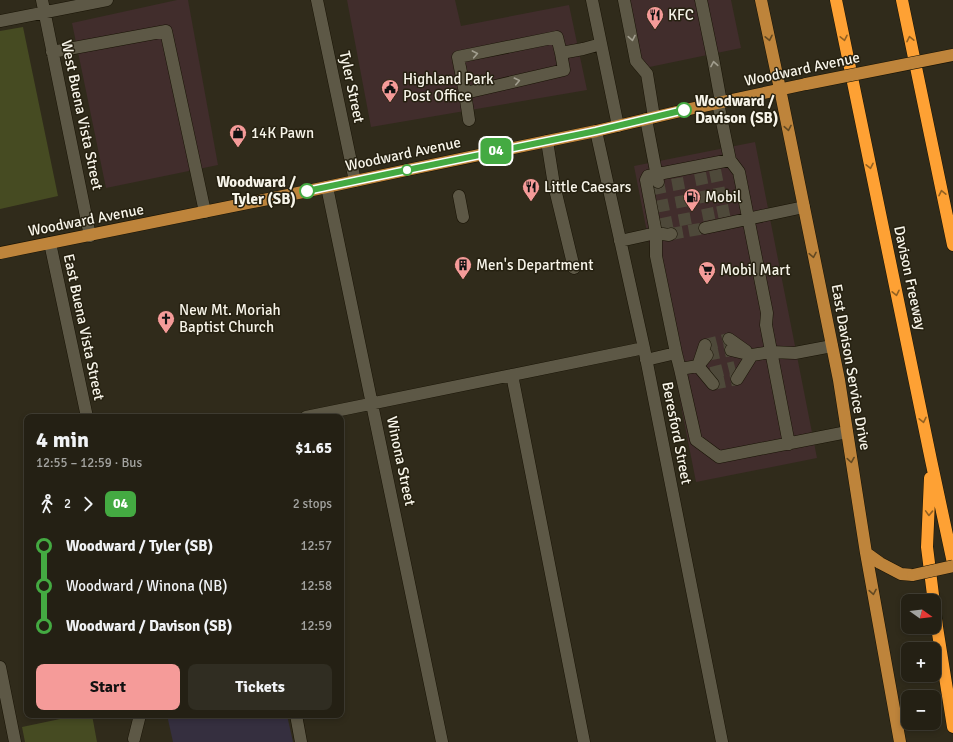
<!DOCTYPE html>
<html lang="en">
<head>
<meta charset="utf-8">
<style>
  :root { --surface:#242014; --page:#302d22; --text:#f1f3f6; --muted:#a3a3a0; --line:#413e34; --accent:#f59b99 }
  body { margin:0; font-family:Signika,sans-serif; background:var(--page); color:var(--text); height:100vh; display:flex; flex-direction:column; font-size:15px; white-space:nowrap }
  * { box-sizing:border-box; margin:0 }
  p { font-size:13px; color:var(--muted) }
  .icon { flex:none; width:22px; height:22px; fill:none; stroke:currentColor; stroke-width:2; stroke-linecap:round; stroke-linejoin:round }
  .map { position:relative; flex:1; overflow:hidden }
  .side { position:absolute; left:24px; top:414px; width:320px; height:304px; display:flex; flex-direction:column; background:var(--surface); border-radius:8px; box-shadow:0 2px 6px #0003,0 0 0 1px var(--line) }
  .side>* { flex:none }
  .badge { padding:0 8px; border-radius:6px; font-size:14px; line-height:26px }
  .needle { width:26px; rotate:105deg }
  .controls { position:absolute; left:901px; top:594px; display:grid; gap:8px }
  .controls a { display:grid; place-items:center; width:40px; height:40px; border-radius:8px; background:var(--surface); box-shadow:0 2px 6px #0003,0 0 0 1px var(--line); font-size:20px }
  .map>.badge { position:absolute; translate:-50% -50%; box-shadow:0 0 0 2px #fff }
  .legs { display:flex; align-items:center; gap:6px; height:44px; padding:0 12px; font-size:13px }
  .legs p { margin-inline-start:auto }
  .overview { display:flex; align-items:center; justify-content:space-between; height:68px; padding:0 12px }
  h1 { font-size:22px; font-weight:700; line-height:30px }
  .button { display:flex; gap:8px; margin-top:auto; padding:8px 12px }
  .button a { flex:1; height:46px; border-radius:8px; background:var(--accent); color:#111; font-size:16px; font-weight:700; line-height:46px; text-align:center }
  .button a+a { background:var(--page); color:var(--text) }
  ul { padding:0 12px; list-style:none }
  li { display:flex; align-items:center; gap:14px; height:40px; font-size:15px }
  li i { display:grid; place-items:center; width:6px; height:100%; margin:0 5px; background:currentColor }
  li i::after { content:''; width:10px; height:10px; margin:-5px; border:3px solid; border-radius:50%; background:var(--surface) }
  li p { margin-inline-start:auto }
  li:first-child i { background:linear-gradient(#0000 50%,currentColor 0) }
  li:last-child i { background:linear-gradient(currentColor 50%,#0000 0) }
  .map>svg:first-child { display:block }
</style>
</head>
<body>
<div class="map">
<svg width="953" height="742" viewBox="0 0 953 742">
  <rect width="100%" height="100%" fill="#302b1b"/>
  <path fill="#412d2c" d="M177,0h11l30,165 -112,23 -34,-165z
    M347,0h108l6,26 108,-21 18,85 -216,37z
    M620,0h111l10,48 -106,22z
    M755,142l62,316 -121,24 -62,-316z"/>
  <path fill="#352f3f" d="M167,715h120l6,27h-120z"/>
  <path fill="#464b22" d="M23,27l35,169 -58,13v-178z
    M79,715h13l5,27h-72l-3,-15z"/>
  <g fill="none" stroke-linecap="round" stroke-linejoin="round">
    <path stroke="#4e493a" stroke-width="12" stroke-dasharray="12 6" stroke-linecap="butt" d="M715,170l10,50
      M700,173l10,50
      M677,178l10,53
      M658,182l10,49
      M671,234l34,-6
      M705,345l24,-6
      M707,355l24,-5
      M711,373l24,-6
      M713,384l24,-5"/>
    <defs>
      <path id="minor" d="M42,0l48,236
        M317,0l38,181
        M592,0l26,126
        M624,0l12,61 11,13 7,43
        M701,0l12,58 8,44
        M0,21l107,-21
        M52,52l114,-21 39,181
        M465,93l99,-23 -3,-17
        M718,103l12,57 9,12 28,141 -1,12 23,119
        M646,119l12,63
        M469,120l-4,-27 -7,-36 99,-20 4,16 22,-4 18,-5
        M596,131l48,217 78,394
        M547,141l7,44 20,83
        M327,187l115,555
        M459,196l4,21
        M705,228l99,-21
        M620,241l36,-8 13,2 2,-1
        M50,243l37,174
        M729,339l17,12
        M705,345l-7,21 15,18
        M731,350l21,5 19,-3 24,1 37,-7
        M707,355l-9,11 -18,3 -4,-16 -20,-97v-23l-10,-53 2,-4 82,-16
        M646,360l30,-7
        M680,369l16,71 23,17 128,-25
        M512,375l72,367
        M737,379l15,-24
        M306,417l338,-69
        M0,667l15,75
        M296,715l5,27
        M134,739l6,-24"/>
      <path id="major" d="M761,0l19,89 59,291 27,173 34,189
        M0,253l303,-61 104,-22 189,-39 89,-21 121,-26
        M866,553l14,10 21,11 12,1"/>
      <path id="highway" d="M836,0l95,460 22,103
        M902,0l51,245
        M930,478l-3,69 10,80 16,100"/>
    </defs>
    <use href="#minor" stroke="#181305" stroke-width="13"/>
    <use href="#major" stroke="#181305" stroke-width="13"/>
    <use href="#highway" stroke="#181305" stroke-width="13"/>
    <use href="#minor" stroke="#5d5846" stroke-width="12"/>
    <use href="#major" stroke="#be843b" stroke-width="12"/>
    <use href="#highway" stroke="#fea134" stroke-width="12"/>
    <defs>
      <path id="major-bridge" d="M806,84l147,-29
        M913,575l40,-9"/>
    </defs>
    <use href="#major-bridge" stroke="#181305" stroke-width="13" stroke-linecap="butt"/>
    <use href="#major-bridge" stroke="#be843b" stroke-width="12"/>
  </g>
  <defs><path id="oneway-chevron" d="M-2-3.5L2.5 0L-2 3.5" fill="none" stroke-width="1.6" stroke-linecap="round" stroke-linejoin="round"/></defs>
  <g stroke="#a29e8f">
    <use href="#oneway-chevron" transform="translate(632 38) rotate(79)"/>
    <use href="#oneway-chevron" transform="translate(475 54) rotate(-11)"/>
    <use href="#oneway-chevron" transform="translate(714 64) rotate(-100)"/>
    <use href="#oneway-chevron" transform="translate(517 81) rotate(-13)"/>
  </g>
  <g stroke="#634922">
    <use href="#oneway-chevron" transform="translate(769 38) rotate(78)"/>
    <use href="#oneway-chevron" transform="translate(788 128) rotate(79)"/>
    <use href="#oneway-chevron" transform="translate(813 255) rotate(79)"/>
    <use href="#oneway-chevron" transform="translate(851 460) rotate(81)"/>
    <use href="#oneway-chevron" transform="translate(873 592) rotate(80)"/>
  </g>
  <g stroke="#926122">
    <use href="#oneway-chevron" transform="translate(844 38) rotate(78)"/>
    <use href="#oneway-chevron" transform="translate(910 39) rotate(-102)"/>
    <use href="#oneway-chevron" transform="translate(870 166) rotate(78)"/>
    <use href="#oneway-chevron" transform="translate(942 193) rotate(-102)"/>
    <use href="#oneway-chevron" transform="translate(896 293) rotate(78)"/>
    <use href="#oneway-chevron" transform="translate(923 420) rotate(78)"/>
    <use href="#oneway-chevron" transform="translate(929 513) rotate(92)"/>
  </g>
  <g fill="none" stroke-linecap="round" stroke-linejoin="round">
    <defs>
      <path id="line-1" d="M307,191l100,-21 189,-39 88,-21"/>
    </defs>
    <use href="#line-1" stroke="#fff" stroke-width="9"/>
    <use href="#line-1" stroke="#44aa42" stroke-width="6"/>
  </g>
  <defs>
    <symbol id="restaurant-pin" viewBox="-11 -11 22 30"><path d="M0 17L-7.5 6A9.5 9.5 0 1 1 7.5 6Z" fill="#f59b99" stroke="#262111"/><path d="M-5-6h1v4h1v-4h1v4h1v-4h1v5L-1.5 .5V6h-2V.5L-5-1ZM5-6V6H3V1.5H1.5Q1.5-4 5-6Z" fill="#111"/></symbol>
    <symbol id="civic-pin" viewBox="-11 -11 22 30"><path d="M0 17L-7.5 6A9.5 9.5 0 1 1 7.5 6Z" fill="#f59b99" stroke="#262111"/><path d="M-.6-6.5H3V-4.5H.6V-3L4-1V1h2V6H-6V1h2V-1L-.6-3ZM-1.2 2.5V6h2.4V2.5Z" fill="#111"/></symbol>
    <symbol id="shop-pin" viewBox="-11 -11 22 30"><path d="M0 17L-7.5 6A9.5 9.5 0 1 1 7.5 6Z" fill="#f59b99" stroke="#262111"/><path d="M-5-2.5h2.3a2.7 3.5 0 0 1 5.4 0H5L5.5 6h-11ZM-1.5-2.5h3a1.5 2.3 0 0 0-3 0Z" fill="#111"/></symbol>
    <symbol id="fuel-pin" viewBox="-11 -11 22 30"><path d="M0 17L-7.5 6A9.5 9.5 0 1 1 7.5 6Z" fill="#f59b99" stroke="#262111"/><path d="M-5.5-6h7V0h2V4h1.3V-2.5L3-4.5l.8-.8L6-3V5H2.5V1h-1V6h-7ZM-4.2-4.7v3.2H.2V-4.7Z" fill="#111"/></symbol>
    <symbol id="building-pin" viewBox="-11 -11 22 30"><path d="M0 17L-7.5 6A9.5 9.5 0 1 1 7.5 6Z" fill="#f59b99" stroke="#262111"/><path d="M-4-6H4V6H1V3H-1V6H-4ZM-2.5-4.3h1.7v1.8h-1.7ZM.8-4.3h1.7v1.8H.8ZM-2.5-1h1.7V.8h-1.7ZM.8-1h1.7V.8H.8Z" fill="#111"/></symbol>
    <symbol id="supermarket-pin" viewBox="-11 -11 22 30"><path d="M0 17L-7.5 6A9.5 9.5 0 1 1 7.5 6Z" fill="#f59b99" stroke="#262111"/><path d="M-6-5.5h2.5l.6 2H6L4.5 2H-2.5L-4.4-4H-6ZM-1.5 3.2a1.3 1.3 0 1 0 .1 0ZM3 3.2a1.3 1.3 0 1 0 .1 0Z" fill="#111"/></symbol>
    <symbol id="church-pin" viewBox="-11 -11 22 30"><path d="M0 17L-7.5 6A9.5 9.5 0 1 1 7.5 6Z" fill="#f59b99" stroke="#262111"/><path d="M-1.2-6h2.4v3.5h3.3v2.4h-3.3V6h-2.4V-.1h-3.3v-2.4h3.3Z" fill="#111"/></symbol>
  </defs>
  <g fill-rule="evenodd">
    <use href="#restaurant-pin" x="645" y="5" width="20" height="27"/>
    <use href="#civic-pin" x="380" y="78" width="20" height="27"/>
    <use href="#shop-pin" x="228" y="123" width="20" height="27"/>
    <use href="#restaurant-pin" x="521" y="177" width="20" height="27"/>
    <use href="#fuel-pin" x="682" y="187" width="20" height="27"/>
    <use href="#building-pin" x="453" y="255" width="20" height="27"/>
    <use href="#supermarket-pin" x="697" y="260" width="20" height="27"/>
    <use href="#church-pin" x="156" y="309" width="20" height="27"/>
  </g>
  <g fill="#fff" stroke="#44aa42" stroke-width="2">
    <circle cx="684" cy="110" r="7"/>
    <circle cx="407" cy="170" r="5"/>
    <circle cx="307" cy="191" r="7"/>
  </g>
  <g text-anchor="middle" dominant-baseline="central" stroke-width="3" stroke-linejoin="round" paint-order="stroke">
    <g font-size="15" fill="#f7f4e9" stroke="#262111" text-anchor="start">
      <text x="668" y="15">KFC</text>
      <text x="403" y="79">Highland Park<tspan x="403" dy="17">Post Office</tspan></text>
      <text x="251" y="133">14K Pawn</text>
      <text x="544" y="187">Little Caesars</text>
      <text x="705" y="197">Mobil</text>
      <text x="476" y="265">Men's Department</text>
      <text x="720" y="270">Mobil Mart</text>
      <text x="179" y="310">New Mt. Moriah<tspan x="179" dy="17">Baptist Church</tspan></text>
    </g>
    <g font-size="15" fill="#f7f4e9" stroke="#262111">
      <text transform="translate(802 69) rotate(-12)">Woodward Avenue</text>
      <text transform="translate(352 87) rotate(78)">Tyler Street</text>
      <text transform="translate(82 115) rotate(78)">West Buena Vista Street</text>
      <text transform="translate(403 154) rotate(-12)">Woodward Avenue</text>
      <text transform="translate(86 220) rotate(-11)">Woodward Avenue</text>
      <text transform="translate(910 278) rotate(78)">Davison Freeway</text>
      <text transform="translate(84 327) rotate(78)">East Buena Vista Street</text>
      <text transform="translate(851 367) rotate(80)">East Davison Service Drive</text>
      <text transform="translate(677 433) rotate(79)">Beresford Street</text>
      <text transform="translate(401 461) rotate(78)">Winona Street</text>
    </g>
    <g font-size="15" font-weight="bold" fill="#f7f4e9" stroke="#262111" text-anchor="start">
      <text x="695" y="101">Woodward /<tspan x="695" dy="17">Davison (SB)</tspan></text>
      <text x="296" y="182" text-anchor="end">Woodward /<tspan x="296" dy="17">Tyler (SB)</tspan></text>
    </g>
  </g>
</svg>
<div class="controls">
<a><svg class="needle" viewBox="-14 -14 28 28"><path d="M0-13l5 13h-10z" fill="#e53935"/><path d="M0 13l5-13h-10z" fill="#a3a3a0"/></svg></a>
<a>+</a>
<a>−</a>
</div>
<b class="badge" style="left:496px;top:151px;background:#44aa42;color:#fff">04</b>
<section class="side">
<div class="overview"><div><h1>4 min</h1><p>12:55 – 12:59 · Bus</p></div><b>$1.65</b></div>
<div class="legs"><svg class="icon" aria-label="walk" viewBox="0 0 24 24"><circle cx="13" cy="4" r="2"/><path d="M13 8l-2 6 4 7M11 14l-3 7M7 12l3-4h3l4 4"/></svg>2<svg class="icon" aria-label="forward" viewBox="0 0 24 24"><path d="M9 5l7 7-7 7"/></svg><b class="badge" style="background:#44aa42;color:#fff">04</b><p>2 stops</p></div>
<ul>
<li><i style="color:#44aa42"></i><b>Woodward / Tyler (SB)</b><p>12:57</p></li>
<li><i style="color:#44aa42"></i><span>Woodward / Winona (NB)</span><p>12:58</p></li>
<li><i style="color:#44aa42"></i><b>Woodward / Davison (SB)</b><p>12:59</p></li>
</ul>
<div class="button"><a>Start</a><a>Tickets</a></div>
</section>
</div>
</body>
</html>
